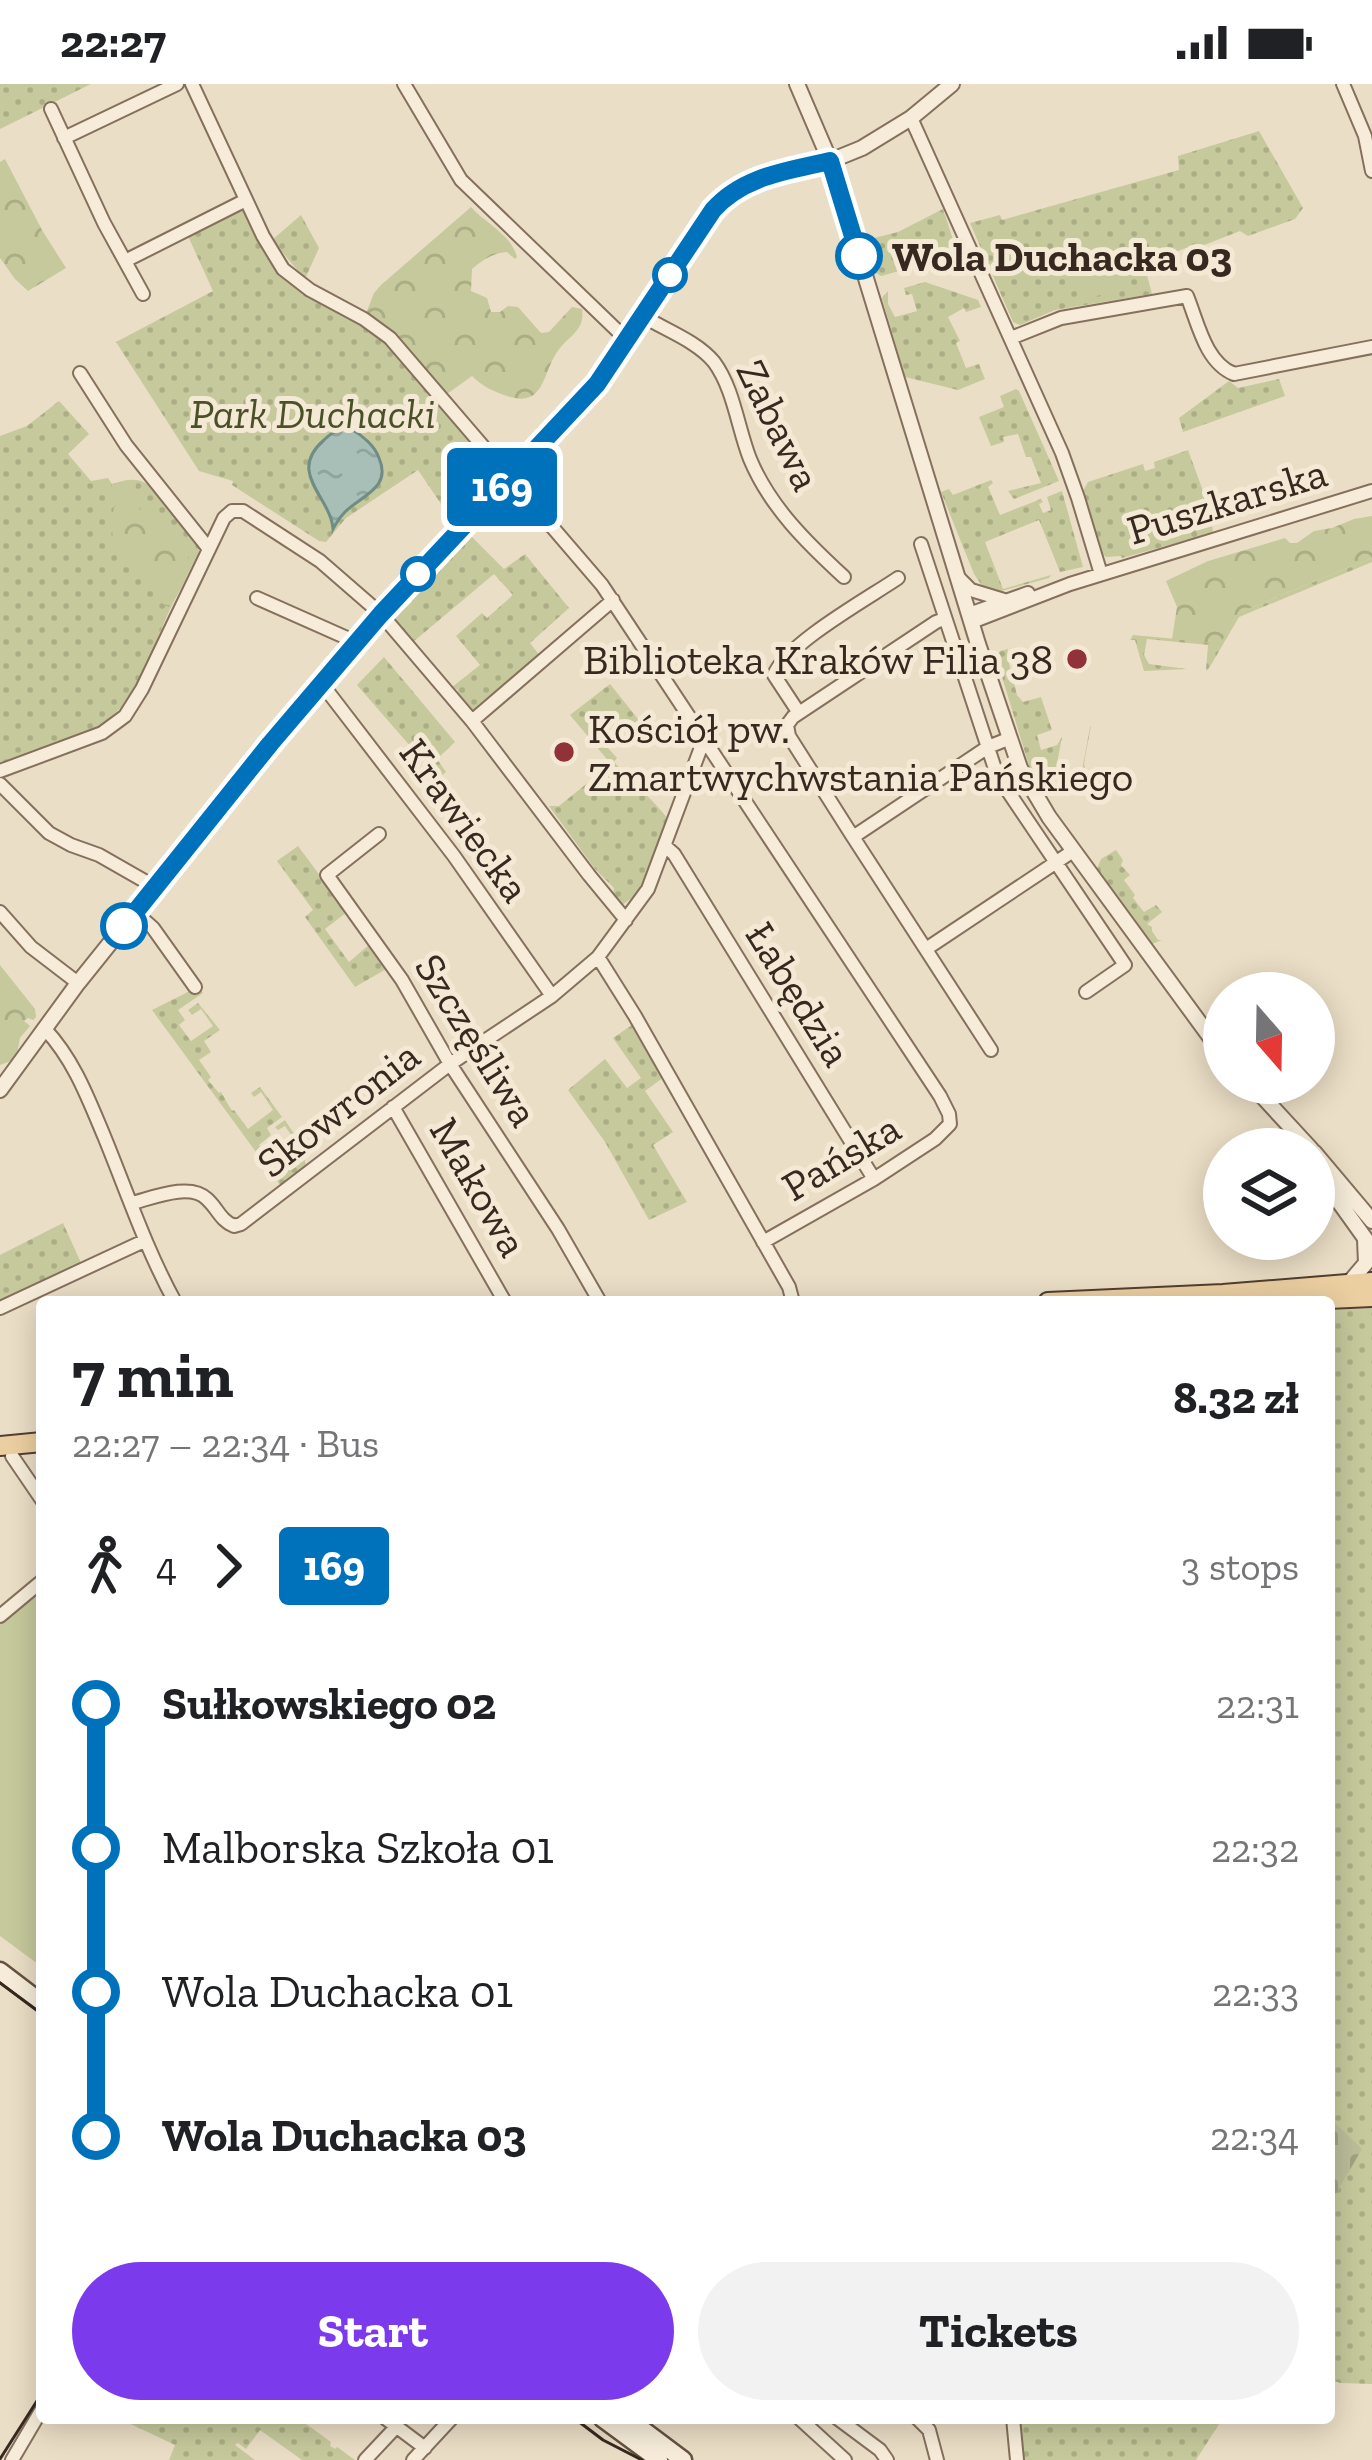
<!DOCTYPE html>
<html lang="en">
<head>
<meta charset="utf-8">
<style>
  :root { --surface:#fff; --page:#f2f2f2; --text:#202124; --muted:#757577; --accent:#7c3aed }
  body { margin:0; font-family:"Zilla Slab",serif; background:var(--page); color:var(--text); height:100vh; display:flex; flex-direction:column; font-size:45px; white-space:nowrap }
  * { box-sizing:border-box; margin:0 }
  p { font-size:39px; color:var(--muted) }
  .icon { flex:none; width:66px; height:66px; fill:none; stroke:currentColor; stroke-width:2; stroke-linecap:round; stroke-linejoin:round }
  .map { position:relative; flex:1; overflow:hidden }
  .panel { position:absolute; left:36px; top:1212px; width:1299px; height:1128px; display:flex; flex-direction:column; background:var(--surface); border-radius:12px; box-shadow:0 6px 30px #0003 }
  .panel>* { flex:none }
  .badge { padding:0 24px; border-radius:9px; font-size:42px; line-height:78px }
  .needle { width:78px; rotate:160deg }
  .fabs { position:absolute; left:1203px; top:888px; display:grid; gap:24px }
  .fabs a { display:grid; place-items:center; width:132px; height:132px; border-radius:50%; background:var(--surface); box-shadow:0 6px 30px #0003; font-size:60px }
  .map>.badge { position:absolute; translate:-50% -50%; box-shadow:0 0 0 6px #fff }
  .legs { display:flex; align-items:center; gap:18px; height:132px; padding:0 36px; font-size:39px }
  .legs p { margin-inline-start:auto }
  .headline { display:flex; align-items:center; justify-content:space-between; height:204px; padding:0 36px }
  h1 { font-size:66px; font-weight:800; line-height:90px }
  .cta { display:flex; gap:24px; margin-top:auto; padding:24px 36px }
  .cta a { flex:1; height:138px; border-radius:72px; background:var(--accent); color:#fff; font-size:48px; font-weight:800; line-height:138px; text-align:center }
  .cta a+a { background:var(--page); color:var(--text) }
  ul { padding:0 36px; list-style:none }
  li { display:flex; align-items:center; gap:42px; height:144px; font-size:45px }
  li i { display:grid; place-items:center; width:18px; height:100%; margin:0 15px; background:currentColor }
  li i::after { content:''; width:30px; height:30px; margin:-15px; border:9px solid; border-radius:50%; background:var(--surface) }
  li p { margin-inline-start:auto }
  li:first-child i { background:linear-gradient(#0000 50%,currentColor 0) }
  li:last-child i { background:linear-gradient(currentColor 50%,#0000 0) }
  .status { display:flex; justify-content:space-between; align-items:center; height:84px; padding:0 60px; background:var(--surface); direction:ltr }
  .status svg { height:33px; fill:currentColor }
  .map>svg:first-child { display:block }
</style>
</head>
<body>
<div class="status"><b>22:27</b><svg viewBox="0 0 49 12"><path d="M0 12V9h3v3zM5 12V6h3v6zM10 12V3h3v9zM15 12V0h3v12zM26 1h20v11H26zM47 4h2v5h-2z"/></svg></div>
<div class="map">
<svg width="1372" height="2376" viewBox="0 0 1372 2376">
  <defs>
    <pattern id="green-dots" width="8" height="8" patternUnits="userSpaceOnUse" patternTransform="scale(3)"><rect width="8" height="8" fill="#c6c99b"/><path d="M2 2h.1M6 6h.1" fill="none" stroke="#abad85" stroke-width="1.8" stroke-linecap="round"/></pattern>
    <pattern id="forest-crowns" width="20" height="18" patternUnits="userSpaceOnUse" patternTransform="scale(3)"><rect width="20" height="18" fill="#c6c99b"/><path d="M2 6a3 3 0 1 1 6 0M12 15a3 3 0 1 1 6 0" fill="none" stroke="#abad85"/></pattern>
    <pattern id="cemetery-stones" width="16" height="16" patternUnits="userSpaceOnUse" patternTransform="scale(3)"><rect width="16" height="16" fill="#bcbe99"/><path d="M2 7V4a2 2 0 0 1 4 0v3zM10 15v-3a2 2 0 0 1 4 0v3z" fill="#a2a384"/></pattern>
    <pattern id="water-ripples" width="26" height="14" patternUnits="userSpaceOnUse" patternTransform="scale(3)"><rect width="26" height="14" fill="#a7bfb7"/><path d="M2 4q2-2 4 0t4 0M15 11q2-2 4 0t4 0" fill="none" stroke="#90a49d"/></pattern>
  </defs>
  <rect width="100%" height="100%" fill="#ebdec6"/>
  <path fill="url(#green-dots)" d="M0,0h91l-91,45z
    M1259,47l44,77 -8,11 -47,17 -8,-5 -46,18 -8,-1 -42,16 8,30 -97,16 -35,15 -7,-3 -43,-99 30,-8 2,5 177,-50 -1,-14z
    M237,125l6,1 21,41 21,27 13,12 80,42 123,143 -47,48 -36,-53 -72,48 -20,24 -7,-1 -87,-56 1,-4 -34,-10 -83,-129 97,-51 -25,-55z
    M943,125l15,46 -77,21 -5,-3 -10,-33 32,-8z
    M301,131l18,33 -14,31 -33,-39z
    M925,198l53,18 3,7 -15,5 -2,-4 -16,9 12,24 -4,2 10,25 13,-4 6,15 -27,11 -53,-13 -23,-79 6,-7v13l7,13 22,-6 -5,-17 -6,1 -2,-7z
    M1279,295l6,17 -102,36 -4,-14 50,-37 9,7z
    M1016,305l3,2 40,90 -45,18 -6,-8 33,-8 -10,-26h-5l-8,-23 -15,3 1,5 -13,4 -12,-29 25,-10 -4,-11z
    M59,317l30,33 -21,20 23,27 17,-3 4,6c10,-3 19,-6 29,-3 21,7 47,48 61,65l-32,63 -38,89 -34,30 -98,35v-327l27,-10z
    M1188,366l22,60 3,23 -91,25 -1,-2 -15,1 -6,-5 -18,-59 6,-11 55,-18 2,7 10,-3 -1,-6z
    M991,396l2,3 -5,4 12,28 41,-16 2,3 -4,2 4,9 8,-3 -4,-13 15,-6 21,76 -23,5 -21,-52 -54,22 18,47 48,-14 -2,3 -48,13 -18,-4 -9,-13 -33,-82 8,-3 4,6z
    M470,451l34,34 21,-15 44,54 -39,35 10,13 -67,57 -16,-20 1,-3 -6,-3 28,-22 -24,-29 26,-23 5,5 26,-23 -19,-21 -81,68 -19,-24 18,-16v-3z
    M1372,474v4l-133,55 -31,53h-2l2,-25 -61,-6 -3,16 5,9 38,5 -43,2 -9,-31h-5l3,-5 87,8 18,-30z
    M1008,565l-1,6 10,40 6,7 18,-5 11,33 -15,5 4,15 16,-5 5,-8 -7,37 22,3 1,-6h4l8,-44 1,-1 -7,37 3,17 -52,-5 -5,-6 -34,-112 4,-6z
    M384,573l71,85 -18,17 9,13 -8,6 -81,-93z
    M610,600l36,45 -8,7 -18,-17 -21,19 18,20 -3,4c19,20 37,36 54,57l-28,73 -18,13 -9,-10 1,-7 -19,-19 -46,-63h10l52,-42 -41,-49z
    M298,762l49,66 -22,17 24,33 21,-18 18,24 -33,19 -50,-70 8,-7 -36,-49z
    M1116,766l7,10 -2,5 9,10 -6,5 11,15 -2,3 11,14 12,-7 6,7 -15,12 5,3v4l6,9h4l-10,4 -55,-75 4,-10z
    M198,903l5,6 -25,17 7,10 -6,5 12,16 22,-15 -12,-17 -9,6 -4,-5 10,-7 22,27 -16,11 7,11 -12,8 12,17 -3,3 11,13 2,-1 11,19 2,-1 14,19 25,-19 -12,-18 -7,5 -3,-4 9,-6 22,30 -15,11 4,7 -12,10 13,17 25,-18 -12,-18 -7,4 -3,-3 10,-7 15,23 6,22 -25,21 -129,-176z
    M632,941l32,52 -19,14 28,41 -20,13 34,57 -38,18 -44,-78 -37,-52 37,-31 22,29 14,-10 -28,-40z
    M63,1139l19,42 -82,39v-49z
    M1372,1224v1076l-32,-1 -11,-4v-173l32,-57 -32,-32v-807z
    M118,2334h180l33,24 -1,4 5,3 2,-2 18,13h-53l-42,-30 -14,19 -8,-6 -3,2 20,15h-86l6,-15z
    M1020,2334h203l-27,42h-172z"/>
  <path fill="url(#forest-crowns)" d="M5,75l37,71 24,38 -38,23 -13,-12 -15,-21v-96z
    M471,123c15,17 40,27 46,50l-2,2 -8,-7c-14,1 -24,8 -35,17l-1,22 16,7 4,14h9l8,-6 10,1 23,26 8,-1 23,-25 10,2c3,20 -10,25 -22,39 -19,23 -13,63 -56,47 -13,-5 -22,-9 -32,-19l-25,18 -42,-48 -40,-30 9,-23 7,-8z
    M132,396l4,4c-2,11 0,21 7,29 13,1 16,6 26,14 31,29 22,48 0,80l-5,-2c-5,-20 -33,-49 -51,-54 1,-18 -5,-33 4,-50l-6,-13 1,-4z
    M1372,432v42l-134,55 -18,31 -48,-5 5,-32 -11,-26 42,-20 77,-23 5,5h7l17,-12 18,-3 22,-9z
    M0,881l35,44 1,8 -3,3 -5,-2 -4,3 6,5 -10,12 -4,21 -16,6z"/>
  <path fill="url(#cemetery-stones)" d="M1329,2033l33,32 -33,57z"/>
  <path fill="#c6c99b" d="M1108,154l16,49 -36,12 -15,-50z
    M42,1505v378l-42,-31v-312z"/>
  <path fill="url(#water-ripples)" stroke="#6f8d83" stroke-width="3" d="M351,345c11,6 24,17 28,29 13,30 -17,37 -34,54 -6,6 -8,10 -12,17 -2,-32 -47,-56 -9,-89 9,-9 15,-11 27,-11z"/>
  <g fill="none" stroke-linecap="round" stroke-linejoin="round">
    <defs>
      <path id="minor" d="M192,0l71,152 20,33 27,21 54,29 26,19 212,247 338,511 9,18 1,10 -15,15 -61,40 -111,63
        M404,0l57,96 166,160
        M1343,0l22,52 7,35
        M51,25l53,114 39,71
        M911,34l151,335 16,45 23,76
        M64,54l113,-54
        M125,177l121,-61
        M643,232c22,14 54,25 71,46 20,27 24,67 36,97 20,48 57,84 94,118
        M1011,254l50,-20 126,-22c11,27 18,66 47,78l138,-27
        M80,289l46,72 83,104
        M921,460l76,231 128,190 -39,27
        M959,494l12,12 33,10
        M257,514l99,44
        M969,530l59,-21
        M944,535l-8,3 -143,95 -6,8 2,11 64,101 135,-90 20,-8
        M972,538l98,-38 302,-93
        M322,600l132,172 98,140
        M799,629l-25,-38c12,-31 93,-76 124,-97
        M472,637l141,-121
        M0,687l102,-38 23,-17 17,-27 82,-171 8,-7h11l77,50 61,53 91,107 117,154 37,45
        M0,700l49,49 22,12 28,10 56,32
        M379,750l-52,41 75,105 48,84 108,165 42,73
        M853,753l138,213
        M665,762l9,8 200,325
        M0,828l31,35 47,36
        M135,828l18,16 42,59
        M926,865l147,-98
        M598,873l37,59 154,271 4,15
        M45,945c29,31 43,69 59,107 23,56 42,113 71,166
        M393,1023l112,195
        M132,1119c20,-5 58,-21 75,-4 11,10 13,21 27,27l7,-2 209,-160 102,-68 46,-39 50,-68 55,-147
        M0,1224l144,-67
        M12,1372l30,44
        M0,1532l42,-35
        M385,2334l40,30
        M799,2334l46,42
        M837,2334l43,32 7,10
        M917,2334l12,12 8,30
        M1013,2334l4,42
        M12,2376l30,-51
        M365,2376l32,-34
        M413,2376l39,-42"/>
      <path id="tertiary" d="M797,0l33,77 148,483 42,124 29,49 175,239
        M1250,999l61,66
        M0,1006l78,-107 192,-239 123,-143 204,-217 99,-149 30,-40 24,-13 80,-21 32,-13 49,-30 41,-34
        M1314,1068l58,69
        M1314,1083l58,81
        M1349,1199l17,-20 -1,-23"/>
      <path id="secondary" d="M0,1887l42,32
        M602,2334l57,42
        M627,2334l56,42"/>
      <path id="primary" d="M1048,1218l175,-8 149,-12
        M1265,1218l107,-5
        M0,1362l42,-4"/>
    </defs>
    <use href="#minor" stroke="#85705d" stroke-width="16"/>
    <use href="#tertiary" stroke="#85705d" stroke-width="18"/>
    <use href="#secondary" stroke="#675140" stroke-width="21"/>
    <use href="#primary" stroke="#533f31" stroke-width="22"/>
    <use href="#minor" stroke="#f6ecd9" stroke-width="12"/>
    <use href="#tertiary" stroke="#f6ecd9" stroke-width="14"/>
    <use href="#secondary" stroke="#f6ecd9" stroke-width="16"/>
    <use href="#primary" stroke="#ebcfa1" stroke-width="18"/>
    <path stroke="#372920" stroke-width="3" d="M0,1899l42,31
      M574,2334l29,22 39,20
      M0,2375l42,-66"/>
  </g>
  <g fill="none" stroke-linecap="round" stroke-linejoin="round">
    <defs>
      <path id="line-1" d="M124,842l146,-182 111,-130 216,-230 116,-174c30,-34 74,-39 117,-49l29,95"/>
    </defs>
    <use href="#line-1" stroke="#fff" stroke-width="27"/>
    <use href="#line-1" stroke="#0072bc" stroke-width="18"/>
  </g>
  <g fill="#fff" stroke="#0072bc" stroke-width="6">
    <circle cx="859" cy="172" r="21"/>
    <circle cx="670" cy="191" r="15"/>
    <circle cx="418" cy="490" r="15"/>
    <circle cx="124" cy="842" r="21"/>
  </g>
  <g fill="#903238" stroke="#f3e9d5" stroke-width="4.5">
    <circle cx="1077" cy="575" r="12"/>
    <circle cx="564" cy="668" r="12"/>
  </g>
  <g text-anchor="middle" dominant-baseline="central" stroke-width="10" stroke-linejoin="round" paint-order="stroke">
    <g font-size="42" font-weight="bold" fill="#372920" stroke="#f3e9d5" text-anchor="start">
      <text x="892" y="172">Wola Duchacka 03</text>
    </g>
    <g font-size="42" font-style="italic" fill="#4a5128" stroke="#f3e9d5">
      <text x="313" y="329">Park Duchacki</text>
    </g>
    <g font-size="42" fill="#372920" stroke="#f3e9d5">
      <text transform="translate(779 341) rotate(64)">Zabawa</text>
      <text transform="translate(1227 417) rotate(-17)">Puszkarska</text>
      <text transform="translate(465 736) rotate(54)">Krawiecka</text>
      <text transform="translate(799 910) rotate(58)">Łabędzia</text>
      <text transform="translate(477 956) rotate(58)">Szczęśliwa</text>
      <text transform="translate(338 1025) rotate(-38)">Skowronia</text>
      <text transform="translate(841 1073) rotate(-31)">Pańska</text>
      <text transform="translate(479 1103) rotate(60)">Makowa</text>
    </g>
    <g font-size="42" fill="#372920" stroke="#f3e9d5" text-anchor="end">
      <text x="1053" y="575">Biblioteka Kraków Filia 38</text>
      <text x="588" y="644" text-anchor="start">Kościół pw.<tspan x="588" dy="48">Zmartwychwstania Pańskiego</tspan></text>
    </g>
  </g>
</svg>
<div class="fabs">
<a><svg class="needle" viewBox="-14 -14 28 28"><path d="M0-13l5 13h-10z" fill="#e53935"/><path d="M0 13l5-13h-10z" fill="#757577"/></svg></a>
<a><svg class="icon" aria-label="layers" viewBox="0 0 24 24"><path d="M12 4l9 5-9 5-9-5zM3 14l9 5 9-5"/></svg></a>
</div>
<b class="badge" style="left:502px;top:403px;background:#0072bc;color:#fff">169</b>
<section class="panel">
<div class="headline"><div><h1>7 min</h1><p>22:27 – 22:34 · Bus</p></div><b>8.32 zł</b></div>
<div class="legs"><svg class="icon" aria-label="walk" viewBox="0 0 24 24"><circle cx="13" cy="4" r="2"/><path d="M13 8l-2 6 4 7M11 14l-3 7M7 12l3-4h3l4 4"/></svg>4<svg class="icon" aria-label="forward" viewBox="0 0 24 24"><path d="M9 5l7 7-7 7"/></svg><b class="badge" style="background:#0072bc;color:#fff">169</b><p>3 stops</p></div>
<ul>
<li><i style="color:#0072bc"></i><b>Sułkowskiego 02</b><p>22:31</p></li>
<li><i style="color:#0072bc"></i><span>Malborska Szkoła 01</span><p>22:32</p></li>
<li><i style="color:#0072bc"></i><span>Wola Duchacka 01</span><p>22:33</p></li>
<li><i style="color:#0072bc"></i><b>Wola Duchacka 03</b><p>22:34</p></li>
</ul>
<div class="cta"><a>Start</a><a>Tickets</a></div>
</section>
</div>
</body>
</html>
